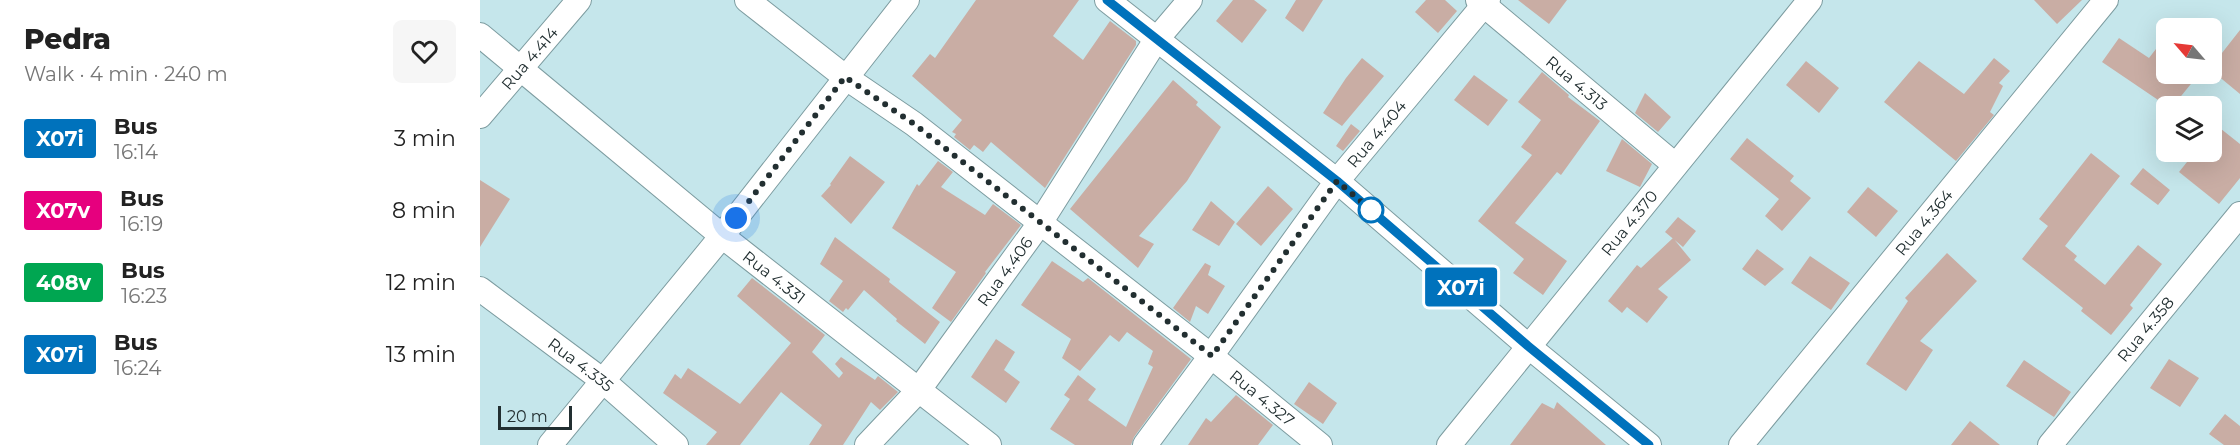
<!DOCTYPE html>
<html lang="en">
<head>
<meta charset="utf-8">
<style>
  :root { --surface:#fff; --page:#f6f6f6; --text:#222; --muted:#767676 }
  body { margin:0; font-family:Montserrat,sans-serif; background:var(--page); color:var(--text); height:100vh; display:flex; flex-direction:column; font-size:22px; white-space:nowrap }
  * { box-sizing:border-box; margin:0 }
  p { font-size:20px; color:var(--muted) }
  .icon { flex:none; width:33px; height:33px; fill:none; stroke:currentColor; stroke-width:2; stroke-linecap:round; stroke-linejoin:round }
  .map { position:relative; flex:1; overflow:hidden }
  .details { display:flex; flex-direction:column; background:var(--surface); width:480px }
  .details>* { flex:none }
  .badge { padding:0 12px; border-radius:4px; font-size:21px; line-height:39px }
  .needle { width:39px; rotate:298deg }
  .buttons { position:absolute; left:1676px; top:18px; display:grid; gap:12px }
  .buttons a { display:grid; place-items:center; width:66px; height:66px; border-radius:9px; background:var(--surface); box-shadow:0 6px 24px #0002; font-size:30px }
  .scale { position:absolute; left:18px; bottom:15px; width:74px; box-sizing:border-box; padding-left:6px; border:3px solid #222f31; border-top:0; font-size:16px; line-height:21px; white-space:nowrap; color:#222f31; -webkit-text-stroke:4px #c5e6eb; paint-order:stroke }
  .you { position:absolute; width:30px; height:30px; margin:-15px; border:4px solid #fff; border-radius:50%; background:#1a73e8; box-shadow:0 0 0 9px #1a73e833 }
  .map>.badge { position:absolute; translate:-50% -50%; box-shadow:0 0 0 3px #fff }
  .round { display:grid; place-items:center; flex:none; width:63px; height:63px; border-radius:9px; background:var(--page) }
  .headline { display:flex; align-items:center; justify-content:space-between; height:102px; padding:0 24px }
  h1 { font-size:28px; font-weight:800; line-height:45px }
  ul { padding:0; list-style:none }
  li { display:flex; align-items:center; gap:18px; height:72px; padding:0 24px }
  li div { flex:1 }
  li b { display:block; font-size:22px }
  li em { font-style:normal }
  li .badge { min-width:66px; font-weight:700; text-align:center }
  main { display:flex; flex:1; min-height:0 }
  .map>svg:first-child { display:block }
</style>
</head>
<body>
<main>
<section class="details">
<div class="headline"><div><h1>Pedra</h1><p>Walk · 4 min · 240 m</p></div><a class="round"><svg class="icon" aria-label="heart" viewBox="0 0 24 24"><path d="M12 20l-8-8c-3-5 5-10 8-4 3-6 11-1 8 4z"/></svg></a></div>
<ul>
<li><span class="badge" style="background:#0072bc;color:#fff">X07i</span><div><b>Bus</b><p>16:14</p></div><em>3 min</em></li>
<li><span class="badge" style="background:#e6007e;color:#fff">X07v</span><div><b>Bus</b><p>16:19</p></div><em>8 min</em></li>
<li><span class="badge" style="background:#00a651;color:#fff">408v</span><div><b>Bus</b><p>16:23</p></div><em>12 min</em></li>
<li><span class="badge" style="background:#0072bc;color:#fff">X07i</span><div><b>Bus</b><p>16:24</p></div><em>13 min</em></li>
</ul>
</section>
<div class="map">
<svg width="1760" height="445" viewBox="0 0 1760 445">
  <rect width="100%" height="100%" fill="#c5e6eb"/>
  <path fill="#c9ada4" d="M496,0h103l-26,36 30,24 27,-39 26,20v4l-91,143 -54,-46 -8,10 -9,-7 -4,5 -16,-13 2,-3 -4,-2 10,-12 -50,-44 18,-22 5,4z
    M753,0h21l13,10 -25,33 -26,-22z
    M816,0h27l-20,32 -18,-14z
    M946,0h19l12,11 -19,22 -23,-21z
    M1038,0h49l-18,24z
    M1554,0h48l-25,24z
    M1760,30v64l-29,-24v-3z
    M1686,36v38h33l-26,32h-6l-65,-44 17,-24 30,20z
    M882,58l22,18 -42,50 -19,-13 23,-35z
    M1514,58l16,13 -11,12 4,3 -13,26 4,3 -38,46 -72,-59 35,-41 45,33z
    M1326,61l33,27 -20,25 -33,-28z
    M1062,72l27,23 -1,2 32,24 -39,54 -4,-3 -42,51 52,38 -24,34 -30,-22 11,-14 -46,-38 54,-66 -11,-8 20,-27 -23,-18z
    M994,75l34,25 -20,26 -34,-26z
    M693,80l25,22 -2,3 25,22 -34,54 -48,55 15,8 -16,24 -68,-59z
    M1165,93l26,24 -13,15 -23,-19z
    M1731,121l29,23v34l-21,26 -40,-32 16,-20h16z
    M871,124l9,7 -17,20 -7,-5z
    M1267,138l47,38 -4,5 21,17 -29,33 -17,-15 14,-17 -49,-40z
    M1142,139l30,25 -12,23 -34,-16z
    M1611,153l29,23 -55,70 12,10 -3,4 31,25 33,-40 24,19 -32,41 3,3 -22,27 -30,-24 2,-3 -61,-49 26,-33 -9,-7z
    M370,156l35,26 -34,42 -30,-28 10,-11 -1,-1z
    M458,161l15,11 -12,15 44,28 8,-11 28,21 -36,47 1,1 -35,49 -19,-14 24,-36 -64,-44 25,-44 2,2z
    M1663,168l27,22 -12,15 -28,-21z
    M0,180l30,19 -30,48z
    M788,186l25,23 -32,37 -25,-22z
    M1388,187l30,24 -22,26 -29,-25z
    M731,201l24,21 -16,24 -27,-16z
    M1198,217l18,14 -13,16 -18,-15z
    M355,237l55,42 -1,3 51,40 -15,22 -29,-23 1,-2 -33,-29 -16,20 -2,-2 -3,4 -14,-11 14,-20 -23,-17z
    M1193,238l18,22 -33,29 10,8 -21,26 -20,-16 -5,6 -14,-12 29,-36 4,3z
    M1277,249l27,20 -19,17 -23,-17z
    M1467,253l30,28 -57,60 13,9 -27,41 -40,-27 42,-63 -3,-3z
    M1330,256l40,27 -19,27 -40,-27z
    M572,261l31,21 5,-4 103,81 -57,78 -3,8h-56l-25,-16 20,-30 -6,-4 14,-20 18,14 -8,11 38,27 27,-60 -5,-3 5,-13 -26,-19 -8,10 -9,-7 -30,36 -18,-13 9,-19 -50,-34z
    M725,263l6,3 -3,9 17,11 -17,28 -12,-8 -6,16 -17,-14z
    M272,278l73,57 -13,17 27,26 4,-5 -8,-9 6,-7 34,23 3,-4 20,16 -18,18 -9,-8 -28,43h-34l13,-20 -41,-33 -41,53h-34l11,-13 -54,-39 12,-19 6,5 7,-11 52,36 51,-61 -54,-47z
    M516,339l19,13 -11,18 16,12 -14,21 -35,-26z
    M1689,359l30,19 -19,29 -30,-19z
    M1544,360l47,32 -17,25 -48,-31z
    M829,382l28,21 -14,21 -29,-20z
    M756,395l37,30 -15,20h-70l18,-27 5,4z
    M1077,402l49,43h-96l32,-42 12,6z
    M1745,414l15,12v19h-16l-15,-11z
    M1490,421l30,24h-49z"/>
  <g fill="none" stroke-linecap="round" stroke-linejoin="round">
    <defs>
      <g id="minor">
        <path id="s1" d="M267,0l98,77 69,47 297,232 109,89"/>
        <path d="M627,0l230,181 191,165 121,99"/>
        <path id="s2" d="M998,0l197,165"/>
        <path id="s3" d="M0,35l242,201 267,209"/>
        <path id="s4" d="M0,116l99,-116"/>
        <path id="s5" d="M0,289l122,91 74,65"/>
        <path d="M70,445l172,-209 185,-236"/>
        <path id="s6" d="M387,445l51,-54 122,-168 116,-183 34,-40"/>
        <path id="s7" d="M665,445l66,-89 126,-175 151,-181"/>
        <path id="s8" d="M969,445l361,-445"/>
        <path id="s9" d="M1261,445l365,-445"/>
        <path id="s10" d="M1570,445l190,-231"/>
      </g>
    </defs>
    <use href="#minor" stroke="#7d9ca0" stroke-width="26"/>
    <use href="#minor" stroke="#fff" stroke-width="24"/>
  </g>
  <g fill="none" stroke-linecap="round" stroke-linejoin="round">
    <defs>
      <path id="line" d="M627,0l230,181 191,165 121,99"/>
    </defs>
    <use href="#line" stroke="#fff" stroke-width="14"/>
    <use href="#line" stroke="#0072bc" stroke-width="9"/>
    <path stroke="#222f31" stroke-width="6" stroke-dasharray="0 10.8" d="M256,218l109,-141 69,47 298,232 125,-175 34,29"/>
  </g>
  <circle fill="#fff" stroke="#0072bc" stroke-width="3" cx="891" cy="210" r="12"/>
  <g text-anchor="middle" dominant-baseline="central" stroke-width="5" stroke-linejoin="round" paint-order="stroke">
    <g font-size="16" fill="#222f31" stroke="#c5e6eb">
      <text stroke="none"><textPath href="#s4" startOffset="76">Rua 4.414</textPath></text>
      <text stroke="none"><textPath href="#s2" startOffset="129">Rua 4.313</textPath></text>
      <text stroke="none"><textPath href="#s7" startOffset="388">Rua 4.404</textPath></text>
      <text stroke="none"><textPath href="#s8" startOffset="286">Rua 4.370</textPath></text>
      <text stroke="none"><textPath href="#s9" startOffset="288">Rua 4.364</textPath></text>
      <text stroke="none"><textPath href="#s6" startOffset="222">Rua 4.406</textPath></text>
      <text stroke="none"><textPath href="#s3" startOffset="381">Rua 4.331</textPath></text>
      <text stroke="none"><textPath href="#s10" startOffset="150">Rua 4.358</textPath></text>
      <text stroke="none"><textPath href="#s5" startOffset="126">Rua 4.335</textPath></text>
      <text stroke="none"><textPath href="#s1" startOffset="651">Rua 4.327</textPath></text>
    </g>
  </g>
</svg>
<div class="buttons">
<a><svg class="needle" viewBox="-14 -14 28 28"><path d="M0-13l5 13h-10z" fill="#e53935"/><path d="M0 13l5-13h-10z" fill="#767676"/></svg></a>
<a><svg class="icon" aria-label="layers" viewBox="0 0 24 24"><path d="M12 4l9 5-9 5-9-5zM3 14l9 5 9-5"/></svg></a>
</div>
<div class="scale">20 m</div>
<div class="you" style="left:256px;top:218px"></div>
<b class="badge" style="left:981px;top:287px;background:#0072bc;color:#fff">X07i</b>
</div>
</main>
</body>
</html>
